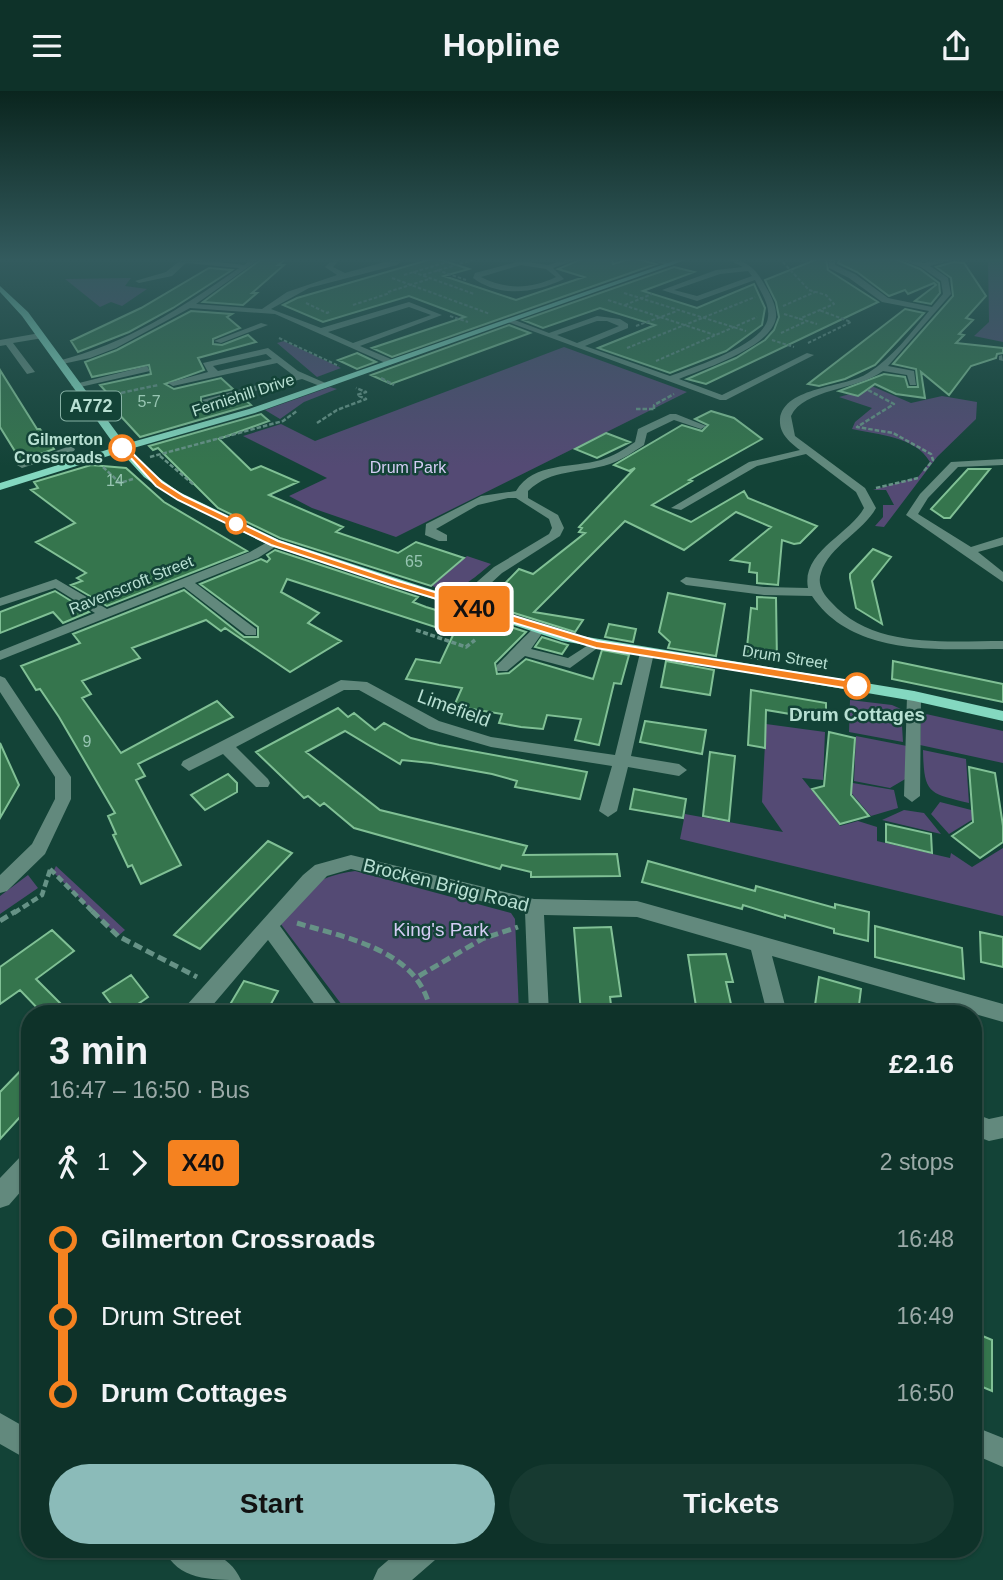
<!DOCTYPE html>
<html lang="en">
<head>
<meta charset="utf-8">
<style>
  :root { --surface:#0e3229; --page:#173a31; --text:#f1f3f6; --muted:#9baaa8; --line:#2e4d46; --accent:#8bbbb9 }
  body { margin:0; font-family:Helvetica,sans-serif; background:var(--page); color:var(--text); height:100vh; display:flex; flex-direction:column; font-size:26px; white-space:nowrap }
  * { box-sizing:border-box; margin:0 }
  p { font-size:23px; color:var(--muted) }
  .icon { flex:none; width:38px; height:38px; fill:none; stroke:currentColor; stroke-width:2; stroke-linecap:round; stroke-linejoin:round }
  .map { position:relative; flex:1; overflow:hidden }
  .side { position:absolute; left:21px; top:914px; width:961px; height:553px; display:flex; flex-direction:column; background:var(--surface); border-radius:28px; box-shadow:0 2px 5px #0004,0 0 0 2px var(--line) }
  .side>* { flex:none }
  .badge { padding:0 14px; border-radius:5px; font-size:24px; line-height:46px }
  .map>.badge { position:absolute; translate:-50% -50%; box-shadow:0 0 0 4px #fff }
  .legs { display:flex; align-items:center; gap:10px; height:77px; padding:0 28px; font-size:23px }
  .legs p { margin-inline-start:auto }
  .summary { display:flex; align-items:center; justify-content:space-between; height:119px; padding:0 28px }
  h1 { font-size:38px; font-weight:700; line-height:52px }
  .primary-button { display:flex; gap:14px; margin-top:auto; padding:14px 28px }
  .primary-button a { flex:1; height:80px; border-radius:42px; background:var(--accent); color:#111; font-size:28px; font-weight:700; line-height:80px; text-align:center }
  .primary-button a+a { background:var(--page); color:var(--text) }
  ul { padding:0 28px; list-style:none }
  li { display:flex; align-items:center; gap:24px; height:77px; font-size:26px }
  li i { display:grid; place-items:center; width:10px; height:100%; margin:0 9px; background:currentColor }
  li i::after { content:''; width:18px; height:18px; margin:-9px; border:5px solid; border-radius:50%; background:var(--surface) }
  li p { margin-inline-start:auto }
  li:first-child i { background:linear-gradient(#0000 50%,currentColor 0) }
  li:last-child i { background:linear-gradient(currentColor 50%,#0000 0) }
  header { display:flex; justify-content:space-between; align-items:center; height:91px; padding:0 28px; background:var(--surface); font-size:32px; font-weight:700 }
  .map>svg:first-child { display:block }
</style>
</head>
<body>
<header><svg class="icon" aria-label="menu" viewBox="0 0 24 24"><path d="M4 6h16M4 12h16M4 18h16"/></svg>Hopline<svg class="icon" aria-label="share" viewBox="0 0 24 24"><path d="M12 15V3M7 8l5-5 5 5M5 13v7h14v-7"/></svg></header>
<div class="map">
<svg width="1003" height="1489" viewBox="0 0 1003 1489">
  <rect width="100%" height="100%" fill="#134337"/>
  <path fill="#544a74" d="M988,167h15v84l-29,-6 15,-14z
    M131,187l-6,8 22,3 -25,17 -11,-4 -11,5 -35,-28z
    M284,250l57,27 -24,9 -40,-34z
    M564,256l123,45 -291,145 -84,-29 -23,-12 38,-18 -84,-42 38,-12 34,17z
    M867,293l44,19 31,-7 35,6 -1,17 -39,38 -53,70 -9,-1 8,-9v-12h11l-8,-15h-13l45,-13 12,-15c-15,-26 -52,-27 -78,-33l3,-7 17,-14 -33,-11 29,-8z
    M330,296l7,2 -33,13 -24,17 -15,-9z
    M467,465l24,8c-19,15 -33,32 -59,22z
    M850,609l42,5 9,4 2,33 -54,-10z
    M926,623l77,17v32l-83,-18 1,-28z
    M766,633l59,8 -2,48 -21,-2 38,48 18,-5 19,6v14l73,17 1,-5 21,14 31,-19v68l-323,-77 5,-25 98,18 -21,-30z
    M856,645l51,10v32l-17,10 -36,-7z
    M923,659l43,9 3,44c-41,-10 -45,-9 -46,-53z
    M841,690l53,9 4,18 -27,8z
    M940,711l43,11 -34,21 -18,-20z
    M904,719l20,3 17,21 -59,-14z
    M56,775l69,64 -7,6 -65,-64z
    M355,780l156,42 4,6 4,94h-171l-68,-90c28,-34 30,-45 75,-52z
    M28,784l10,13 -38,26v-18z"/>
  <path fill="#35754d" stroke="#80c095" stroke-width="2" d="M263,167h24l-9,7h6l-32,28h5l-14,12 -40,-3z
    M435,167l34,11 -25,7 72,24 68,-23 -26,-8 26,-11h28l1,6 21,-6 22,6 -264,93 -20,-9 93,-31 -56,-21 -86,26 -40,-17 14,-7z
    M820,167h6l2,12 50,32 -172,82 -19,-5 49,-21 29,-18 9,-10 5,-13 -3,-15 -11,-22z
    M840,167h53l27,11 19,14 1,10 -9,11 -16,-3 21,-16 -2,-2 -26,11 -3,-4 -16,6 -32,-24 -19,-9z
    M954,171l10,1 22,33 -20,22 7,2 -14,14 5,1 -8,8 47,5v5l-6,1 -1,4 -25,8 -22,29 -28,-23 4,26 -29,-4 -21,-10 -17,12 -19,-5 45,-17 21,3 3,10h10l-2,-18 -23,-5 60,-68 -2,-18 -15,-11z
    M674,176l20,5 -51,19 54,17 57,-24 11,24 -3,17 -36,26 -56,22 -72,-25 57,-23 -55,-17 -57,20 -20,-8z
    M209,177l23,2 -59,38 -44,24 -51,20 -7,-11 70,-33z
    M905,218l19,4 -49,52 -30,14 -26,7 -11,-2z
    M191,220l41,3 -5,3 13,11 -27,11v5l9,1 26,-10 8,7 -58,16 6,12 -39,14 9,5 47,-11 12,11 -32,8v5l7,4 34,-9 9,8 -111,32 -36,-39 6,-2 -10,-11 51,-11 -2,-9 -57,12 -7,-15 32,-12z
    M509,234l21,8 -139,51 -20,-9z
    M357,262l19,9 -19,7 -19,-9z
    M0,279l37,59h3l14,20 -33,12 -21,-34z
    M711,320l23,7 28,21 -73,41 3,1 -40,24 39,17 53,-31 4,7 69,28 -17,17 -6,1 -12,-4 -4,45 -21,-2v-10l-8,-1 1,-9 -19,-3 40,-33 -35,-15 -52,38 -59,-29 -91,91 49,8 -8,12 -90,-28 34,-35 14,5 52,-41 -6,-1 3,-4 -3,-1 56,-59 -6,3 -15,-6 68,-40 20,6 6,-6 -13,-6z
    M261,323l8,7 -50,18 32,31 10,-4 37,16 -29,13 74,32 -7,5 62,21 18,-11 48,16 -33,28 -151,-48 -62,-30 -60,-60 -5,2 -4,-4z
    M606,342l24,9 -33,16 -22,-9z
    M91,374l35,3 38,34 83,49 -140,55 -36,-21 11,-4 -5,-3 9,-5 -50,-31 39,-19 -44,-33 7,-2 -4,-6z
    M968,378h22l-40,49h-6l-13,-9z
    M873,458l18,8 -19,24 10,43 -26,-16 -6,-30v-4z
    M275,459l143,47 -5,5 13,5 43,13 5,-5 52,17 -31,31 2,11 12,-1 17,-14 67,20 9,-29 27,5 -8,29 -7,-1 -15,62 -24,-5 6,-21 -34,-4 -4,14 -22,-2 -22,-4 3,-9 -48,-8 8,-18 -56,-9 10,-20 24,4 14,-30 -167,-54 -6,13 38,21 -11,10 33,18 -51,31 -65,-44 -4,3 -15,-11 -74,28 8,10 -58,23 9,13 -9,4 39,55 96,-52 16,16 -95,47 7,12 -9,4 45,85 -40,19 -9,-19 -4,2 -15,-32 3,-1 -8,-18 7,-3 -56,-96 -19,-28 -4,1 -15,-24 59,-23 -7,-9 111,-44 60,47h14v-10l-58,-43 61,-25 6,3 3,-3 -3,-4z
    M55,500l34,21 -26,11 -10,-11 -53,21v-21z
    M668,502l57,11 -9,52 -48,-8 2,-6 -11,-10z
    M757,506l19,1 1,64 -31,-5 5,-49 6,1z
    M609,533l27,5 -3,13 -28,-5z
    M542,546l19,6 7,2 -6,9 -27,-7z
    M666,570l48,9 -4,25 -49,-8z
    M893,570l110,23v18l-111,-23z
    M751,599l75,13v17l-60,-10 -1,38 -17,-3z
    M338,617l10,9 6,-4 21,17 9,-7 27,15 28,7 148,27 -7,27 -65,-12 2,-6 -25,-7 -61,-11 -29,-3 -2,4 -55,-33 -39,21 74,58 147,36 -4,9 94,-1 3,22 -89,1v-5l-29,-7 -2,4 -146,-41 -30,-25 -4,3 -12,-10 -4,2 -48,-46z
    M645,630l61,9 -4,24 -62,-12z
    M829,641l26,6 -4,57 18,21 -29,8 -28,-35 12,-3z
    M0,652l19,42 -19,33z
    M710,661l25,4 -6,65 -26,-5z
    M969,676l26,6 8,53v16l-23,16 -28,-22 21,-14z
    M228,683l9,9v9l-32,18 -14,-15z
    M634,698l52,10 -3,19 -53,-9z
    M886,733l45,10 1,19 -46,-11z
    M268,750l24,12 -92,96 -26,-14z
    M648,770l107,30 1,-5 79,22v-4l34,8 -1,29 -34,-8v-4l-49,-14v3l-42,-13 -1,4 -100,-27z
    M875,835l87,22 2,31 -89,-22z
    M611,836l10,69 -11,1 2,16h-31l-7,-85z
    M52,839l22,21 -38,28 34,34h-28l-22,-23 -20,14v-37z
    M980,841l23,5v30l-22,-5z
    M726,863l7,28h-7l7,31h-36l-9,-58z
    M131,884l17,22 -23,16h-7l-15,-20z
    M819,886l42,12 -3,24h-15l-28,-8z
    M244,890l34,10 -12,22h-41z
    M30,970v45l-30,33v-47z
    M973,1241l19,8v51l-19,-8z"/>
  <g fill="none" stroke-linecap="round" stroke-linejoin="round">
    <path stroke="#669286" stroke-width="2" stroke-dasharray="3.5 2" stroke-linecap="butt" d="M779,167l30,32 17,5 8,9 -35,15
      M409,169l11,-2
      M437,179l29,10
      M413,181l61,22
      M404,184l53,-16
      M423,184l56,-17
      M392,187l98,36
      M388,201l41,-13
      M624,202l122,38
      M608,209l107,35
      M306,212l21,10 4,-2
      M353,214l37,-12
      M625,214l27,-11
      M783,215l32,-14
      M784,223l33,10
      M450,225l18,6
      M636,235l41,-15
      M781,242l26,-12
      M279,247l60,28
      M772,249l22,7
      M808,252l43,-21 -32,-12
      M627,257l128,-51
      M656,270l101,-44"/>
    <path stroke="#669286" stroke-width="2.5" stroke-dasharray="4.5 2" stroke-linecap="butt" d="M381,287l13,7
      M868,299l26,14 -37,23 36,6 38,21 2,6 -9,11
      M102,306l56,-12
      M636,318h18
      M654,318v-4l20,-11
      M317,332l20,-13 29,-11 -9,-4 9,-3 -10,-4
      M160,365l34,29
      M150,366l133,-36 14,-10
      M103,376l17,16 13,-4
      M876,397l42,-10"/>
    <path stroke="#669286" stroke-width="3.5" stroke-dasharray="5 2.5" stroke-linecap="butt" d="M416,539l50,17 9,-7"/>
    <path stroke="#669286" stroke-width="4.5" stroke-dasharray="7 3.5" stroke-linecap="butt" d="M50,778l44,44
      M14,822l28,-18 9,-28"/>
    <path stroke="#669286" stroke-width="5" stroke-dasharray="9 4.5" stroke-linecap="butt" d="M92,820l26,25 79,41
      M0,830l16,-10
      M297,832c52,16 123,27 134,90
      M419,885l63,-37 36,-12"/>
    <path fill="#62897d" fill-rule="evenodd" d="M183,167l61,7 10,-7h7l-65,46 66,5 25,-17 50,-17 -12,-8 9,-9h7l-8,9 12,6 54,-15 3,3 -5,4 -88,23 -38,21 50,19 88,-26 33,13 -82,31 33,14 -3,5 -115,-51 -85,-6 -74,40 -26,10 -32,7v-4c67,-17 124,-53 181,-93l-53,-5 -14,13 -33,7 -4,-2 31,-9zM409,216l22,8 -78,28 -25,-11z
      M571,167h10l-28,10 11,11c-29,14 -64,19 -91,-1l2,-5 46,-12 27,4zM521,174l25,4 10,8c-25,12 -50,13 -75,0z
      M644,167l30,6 -4,2z
      M725,167c17,0 30,9 38,24 6,10 14,23 13,35 -3,30 -73,52 -97,62l43,16 85,-42 7,2 -88,45h-6l-215,-79 7,-2 37,14 48,-17 23,3 8,5v4l-43,18 85,30c23,-9 96,-32 98,-59 2,-13 -8,-26 -13,-37l-58,21 -35,-11 54,-20 27,-3zM748,180l4,5 -55,20 -23,-6 46,-16zM597,230h10l12,5 -42,17 -20,-8z
      M828,167h10l-3,2v5l20,9 33,24 44,9 11,-13 -2,-13 -20,-14 -26,-9 29,5 21,-5 7,2 -22,6 18,12 3,16 -63,72 26,5 2,14h-6l-3,-10 -24,-4c-25,19 -80,18 -92,45l4,20 70,52 11,20c-13,24 -47,38 -55,65 -4,11 2,21 10,29 42,47 114,39 172,39v8c-65,0 -150,8 -191,-53l-48,-1 -78,-10 -6,-4 6,-4 78,10 44,1c-7,-36 42,-54 56,-80l-8,-16 -50,-38 -49,12 -76,44 -10,-2 78,-46 51,-12c-10,-8 -21,-16 -20,-31 4,-33 66,-31 88,-46 24,-15 43,-40 61,-62l-47,-9 -33,-24 -20,-10z
      M261,232l7,2 -47,18 -7,-2z
      M40,242l3,5 -30,5 22,29 -8,2 -21,-29 -6,1v-6z
      M268,257l30,23 32,14 -5,3 -23,-9 -95,24 -5,-3 91,-25 -16,-12 -104,23 -5,-3 40,-11 -5,-9zM266,263l6,5 -54,12 -5,-5z
      M1002,264l1,6 -4,-1v-4z
      M147,275l3,5 -74,17 -5,-3z
      M96,319l5,3 -2,2 -16,5 -5,-3z
      M670,323h6l30,12 -5,3 -27,-9 -27,13 -3,12c-11,7 -22,15 -34,19 -30,10 -58,4 -82,27v7l30,17 6,13 -4,8 -58,37 -37,34h-10v-6l39,-34 55,-33 3,-6 -3,-9 -33,-21h-8l-30,7 -42,24 11,6v6h-8l-14,-6 1,-11 55,-28 35,-5c17,-29 57,-23 85,-31 12,-4 24,-11 34,-18l3,-13z
      M70,355l5,3 -1,2 -52,17 -5,-3z
      M1003,368v6l-45,2 -30,31 -10,16 53,33 32,-10v8l-25,7 25,20v10l-97,-67 14,-21 31,-32z
      M271,449l10,3 -23,15 -63,25 61,46v6h-10l-62,-48 -184,73v-9l95,-38 -40,-25 -55,18v-8l56,-19 51,30 143,-57z
      M538,534l7,4 -14,20 37,9 28,-18 7,4 -33,24 -45,-12 -18,15h-10v-6c9,-8 36,-38 41,-40z
      M647,558l7,4 -23,103 48,8 8,6 -8,6 -51,-9 -11,44 -9,6 -9,-6 13,-45 -121,-19 -62,-18 -70,-39h-15l-108,57 32,32 2,4 -2,4h-12l-33,-33 -34,17 -8,-6 2,-4 158,-81 26,2 72,39 52,16 124,18 25,-102z
      M0,585l5,2 66,99v22l-26,55 -38,37 -7,2v-18l32,-31 23,-45v-22l-55,-85z
      M914,600l7,5 -1,100 -8,6 -8,-6 3,-100z
      M351,764l183,44 103,2 366,103v18l-231,-66 15,57h-20l-16,-63 -114,-33 -93,-2 5,98h-20l-4,-101 -174,-43 -24,7 -47,50 63,87h-22l-53,-73 -62,73h-23l3,-7 117,-131 12,-10z
      M973,1022l16,6 14,-3v22l-14,3 -16,-6z
      M30,1060v30l-21,24 -9,3v-30l22,-23z
      M0,1322l30,17v31l-30,-17z
      M973,1335l30,12v29l-30,-13z
      M164,1458c29,-1 63,-1 77,31 -30,0 -64,0 -77,-31z
      M401,1458h38l-4,11 -23,20h-39l5,-11z"/>
    <path fill="#84d8c0" fill-rule="evenodd" d="M682,167h9l-436,155 -125,36 22,24 27,19 100,48 290,94 345,57 89,20v10l-89,-20 -352,-60 -291,-95 -100,-50 -27,-19 -23,-25 -121,38v-7l116,-36 -94,-131 -22,-24v-6l28,26 97,132 124,-35z"/>
  </g>
  <linearGradient id="sky" x2="0" y2="1"><stop stop-color="#0a251e"/><stop offset="0.45" stop-color="#335b5e"/><stop offset="1" stop-color="#335b5e" stop-opacity="0"/></linearGradient>
  <rect width="1003" height="375" fill="url(#sky)"/>
  <path fill="#f58220" stroke="#fff" stroke-width="2" d="M120,355h5l37,36 22,14 94,45 120,40 199,60 260,41 6,4 -6,4 -261,-42 -205,-63 -120,-40 -93,-45 -22,-14z"/>
  <g fill="#fff" stroke="#f58220" stroke-width="3.5">
    <circle cx="122" cy="357" r="12"/>
    <circle cx="236" cy="433" r="9"/>
    <circle cx="857" cy="595" r="12"/>
  </g>
  <g text-anchor="middle" dominant-baseline="central" stroke-width="5" stroke-linejoin="round" paint-order="stroke">
    <g font-size="16" fill="#b8e0d3" stroke="#134337">
      <text transform="translate(243 304) rotate(-18)">Ferniehill Drive</text>
      <text transform="translate(131 494) rotate(-22)">Ravenscroft Street</text>
      <text transform="translate(785 566) rotate(9)">Drum Street</text>
    </g>
    <g font-size="16" fill="#97c5b2">
      <text x="149" y="310">5-7</text>
      <text x="115" y="389">14</text>
      <text x="414" y="470">65</text>
      <text x="87" y="650">9</text>
    </g>
    <g font-size="16" font-weight="bold" fill="#b8e0d3" stroke="#134337" text-anchor="end">
      <text x="103" y="348">Gilmerton<tspan x="103" dy="18">Crossroads</tspan></text>
    </g>
    <g font-size="16" fill="#d4cdf4" stroke="#134337">
      <text x="408" y="376">Drum Park</text>
    </g>
    <rect fill="#134337" stroke="#86b1a4" stroke-width="2" x="61" y="300.5" width="60" height="29" rx="5"/>
    <g font-size="18" font-weight="bold" fill="#b8e0d3">
      <text x="91" y="315">A772</text>
    </g>
    <g font-size="19" fill="#b8e0d3" stroke="#134337">
      <text transform="translate(454 617) rotate(20)">Limefield</text>
      <text transform="translate(446 794) rotate(14)">Brocken Brigg Road</text>
    </g>
    <g font-size="19" font-weight="bold" fill="#b8e0d3" stroke="#134337">
      <text x="857" y="623">Drum Cottages</text>
    </g>
    <g font-size="19" fill="#d4cdf4" stroke="#134337">
      <text x="441" y="838">King's Park</text>
    </g>
  </g>
</svg>
<b class="badge" style="left:474px;top:518px;background:#f58220;color:#111">X40</b>
<section class="side">
<div class="summary"><div><h1>3 min</h1><p>16:47 – 16:50 · Bus</p></div><b>£2.16</b></div>
<div class="legs"><svg class="icon" aria-label="walk" viewBox="0 0 24 24"><circle cx="13" cy="4" r="2"/><path d="M13 8l-2 6 4 7M11 14l-3 7M7 12l3-4h3l4 4"/></svg>1<svg class="icon" aria-label="forward" viewBox="0 0 24 24"><path d="M9 5l7 7-7 7"/></svg><b class="badge" style="background:#f58220;color:#111">X40</b><p>2 stops</p></div>
<ul>
<li><i style="color:#f58220"></i><b>Gilmerton Crossroads</b><p>16:48</p></li>
<li><i style="color:#f58220"></i><span>Drum Street</span><p>16:49</p></li>
<li><i style="color:#f58220"></i><b>Drum Cottages</b><p>16:50</p></li>
</ul>
<div class="primary-button"><a>Start</a><a>Tickets</a></div>
</section>
</div>
</body>
</html>
